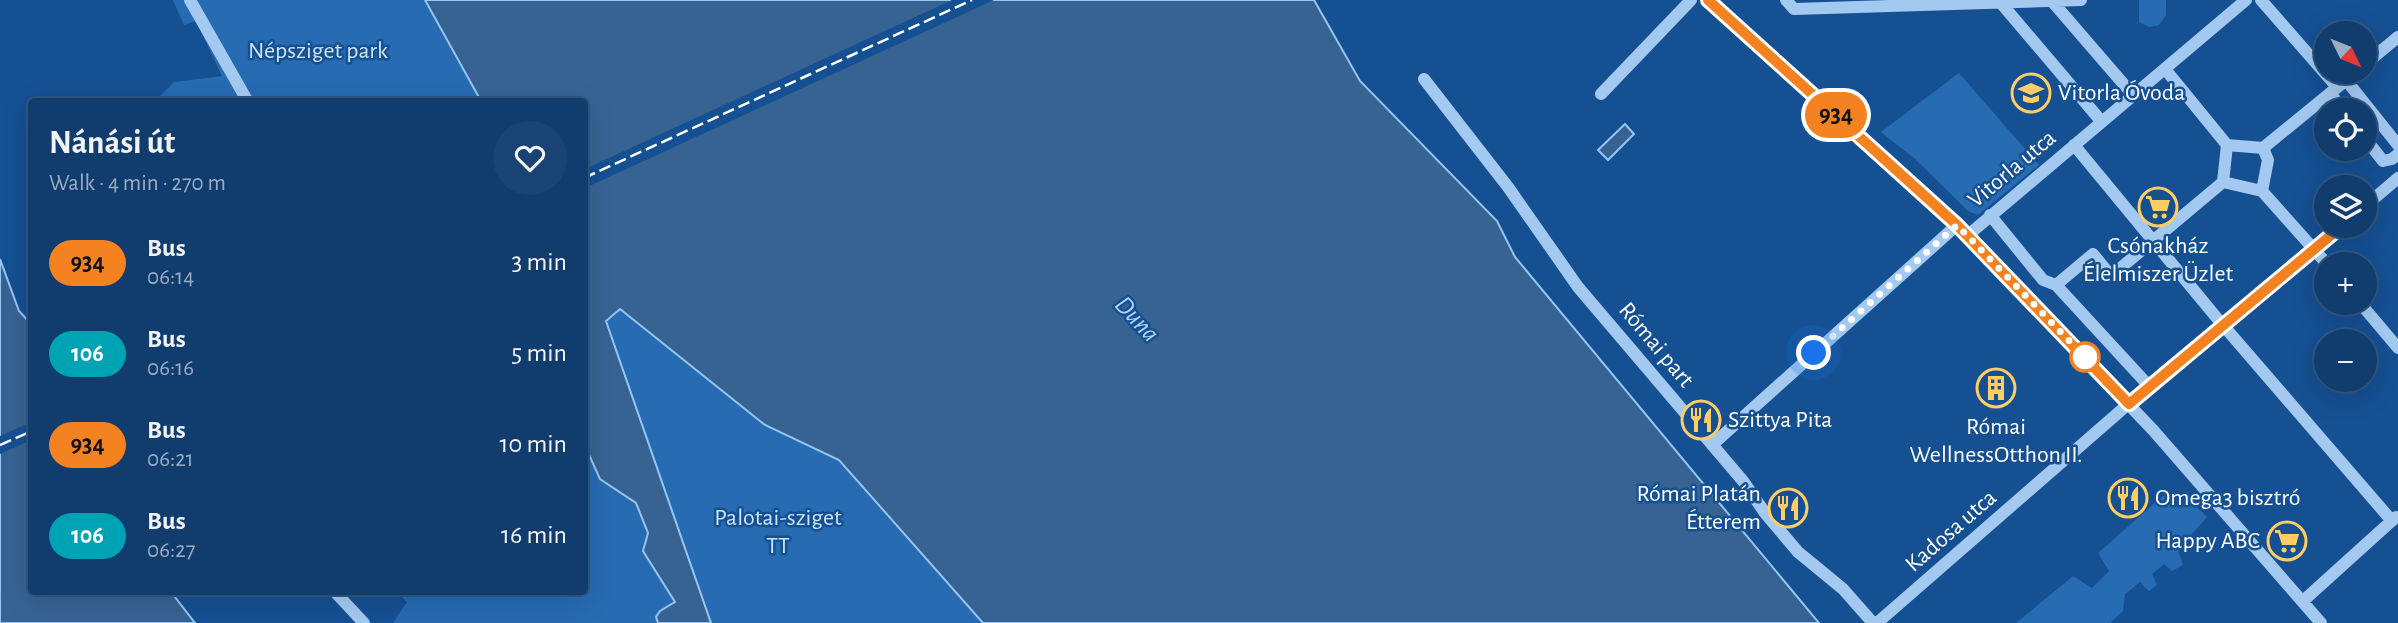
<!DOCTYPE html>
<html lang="en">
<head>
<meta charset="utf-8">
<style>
  :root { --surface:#103c6e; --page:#194373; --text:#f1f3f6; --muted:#9cadc2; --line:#305681 }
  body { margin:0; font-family:"Alegreya Sans",sans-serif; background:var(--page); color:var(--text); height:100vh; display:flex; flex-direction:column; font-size:26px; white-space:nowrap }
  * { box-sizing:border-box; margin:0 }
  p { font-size:23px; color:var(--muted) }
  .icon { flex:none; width:38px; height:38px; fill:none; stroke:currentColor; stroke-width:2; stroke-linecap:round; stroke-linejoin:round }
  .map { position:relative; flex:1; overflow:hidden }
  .details { position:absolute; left:28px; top:98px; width:560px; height:497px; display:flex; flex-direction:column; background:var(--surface); border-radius:7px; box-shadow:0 7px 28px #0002,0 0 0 2px var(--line) }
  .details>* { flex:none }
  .badge { padding:0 14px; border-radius:23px; font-size:24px; line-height:46px }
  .needle { width:46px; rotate:133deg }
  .tools { position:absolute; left:2314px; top:21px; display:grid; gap:14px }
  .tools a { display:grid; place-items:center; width:63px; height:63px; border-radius:50%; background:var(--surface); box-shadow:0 7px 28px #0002,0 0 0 2px var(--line); font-size:35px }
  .you { position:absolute; width:35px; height:35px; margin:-18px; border:5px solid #fff; border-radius:50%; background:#1a73e8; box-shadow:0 0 0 10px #1a73e833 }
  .map>.badge { position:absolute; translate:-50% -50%; box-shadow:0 0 0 4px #fff }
  .round { display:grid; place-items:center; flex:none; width:74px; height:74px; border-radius:37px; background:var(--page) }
  .head { display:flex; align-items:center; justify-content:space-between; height:119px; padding:0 21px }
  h1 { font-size:33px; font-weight:700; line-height:52px }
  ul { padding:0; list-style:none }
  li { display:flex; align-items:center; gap:21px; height:91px; padding:0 21px }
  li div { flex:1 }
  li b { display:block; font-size:26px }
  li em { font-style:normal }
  li .badge { min-width:77px; font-weight:700; text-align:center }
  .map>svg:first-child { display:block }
</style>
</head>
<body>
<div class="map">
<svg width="2398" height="623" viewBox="0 0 2398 623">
  <rect width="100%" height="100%" fill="#155093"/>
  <path fill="#276bb2" d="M173,0h252l56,101 -327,1 20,-20 48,-6 -26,-55 -12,4z
    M2139,0h27v15l-7,10 -10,2 -10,-5z
    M1959,73l80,92 -61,50 -10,-4 -54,-53 -33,-26z
    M620,308l145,117 73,35 145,163h-272l-105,-302z
    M585,446l15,33 36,24 12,30 -4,19 31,51 -19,14 2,6h-265l14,-21 -10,-10h187z
    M2164,495h20l23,22 -29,33 5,15 -11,6 -8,-7 -12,10 5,11 -8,6 -9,-9 -15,12 -2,17 -13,12h-94l57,-47 19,12 17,-17 -11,-18z"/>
  <path fill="#376393" stroke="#96c5f4" stroke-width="2" d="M425,0h889l46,81 137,140 18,36 304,366h-836l-144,-163 -74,-35 -145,-116 -14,12 105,302h-53l-2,-6 4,-6 15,-9 -32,-51 5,-18 -12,-30 -36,-24 -15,-33 -1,-344 -103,-1z
    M1625,124l9,10 -26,26 -10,-10z
    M0,259l19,52 12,13 1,268h139l24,31h-195z"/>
  <path fill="#155093" d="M952,0h42l-409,188v-19z
    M31,422v18l-31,14v-18z"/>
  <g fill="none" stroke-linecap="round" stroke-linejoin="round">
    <path stroke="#a4c9f1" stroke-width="12" d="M190,0l58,102
      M1708,0l267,244 178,186 168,193
      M1786,0l8,9 287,-9
      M2051,0l82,95
      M2261,0l76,87
      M2001,3l100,118
      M2364,65l34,-28
      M2165,69l62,76 -4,37 39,9 65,73
      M1424,79l84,108 70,100 165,194 22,32 33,39 45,37 30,34
      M2346,80l52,65
      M2330,93l13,17
      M1601,94l90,-94
      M2364,137l19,24 9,-2 6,-5
      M2074,145l142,172 176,204
      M2227,145l36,3 5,12 -6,31
      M2263,148l93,-76
      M2364,207l34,-29
      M1990,215l53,65 13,5 93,101
      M1967,236l279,-236
      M2056,285l37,-31 18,22 112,-94
      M2360,303l38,45
      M1712,445l245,-220
      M335,592l29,31
      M2303,601l93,-84
      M1877,623l272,-237 193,-160"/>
    <path stroke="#fff" stroke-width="2.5" stroke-dasharray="12 5" stroke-linecap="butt" d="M584,178l388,-178
      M0,445l32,-14"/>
  </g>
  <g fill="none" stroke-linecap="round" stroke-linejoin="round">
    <defs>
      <path id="line" d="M1708,0l249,225 172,179 213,-178"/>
    </defs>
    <use href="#line" stroke="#fff" stroke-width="16"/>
    <use href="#line" stroke="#f58220" stroke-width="10"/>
    <path stroke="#fff" stroke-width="7" stroke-dasharray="0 12.6" d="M1814,353l143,-128 128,132"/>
  </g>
  <defs>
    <symbol id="school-ring" viewBox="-11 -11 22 22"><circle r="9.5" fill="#155093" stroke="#ffcd64" stroke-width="1.5"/><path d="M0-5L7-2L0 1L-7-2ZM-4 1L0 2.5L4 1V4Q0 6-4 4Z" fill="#ffcd64"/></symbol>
    <symbol id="supermarket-ring" viewBox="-11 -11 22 22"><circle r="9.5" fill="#155093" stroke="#ffcd64" stroke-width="1.5"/><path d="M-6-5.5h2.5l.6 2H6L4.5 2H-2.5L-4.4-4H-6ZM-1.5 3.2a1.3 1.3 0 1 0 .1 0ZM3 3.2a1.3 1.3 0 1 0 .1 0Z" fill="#ffcd64"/></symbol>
    <symbol id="building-ring" viewBox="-11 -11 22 22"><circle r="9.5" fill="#155093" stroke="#ffcd64" stroke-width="1.5"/><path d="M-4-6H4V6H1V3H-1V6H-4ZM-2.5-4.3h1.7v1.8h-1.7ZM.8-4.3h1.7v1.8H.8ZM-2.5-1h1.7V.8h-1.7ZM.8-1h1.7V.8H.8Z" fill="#ffcd64"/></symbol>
    <symbol id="restaurant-ring" viewBox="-11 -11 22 22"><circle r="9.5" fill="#155093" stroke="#ffcd64" stroke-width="1.5"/><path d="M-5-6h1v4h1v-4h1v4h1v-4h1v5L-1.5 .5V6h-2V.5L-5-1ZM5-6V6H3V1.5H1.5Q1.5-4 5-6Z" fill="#ffcd64"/></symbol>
  </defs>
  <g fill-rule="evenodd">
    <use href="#school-ring" x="2009" y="71" width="44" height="44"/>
    <use href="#supermarket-ring" x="2136" y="185" width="44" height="44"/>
    <use href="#building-ring" x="1974" y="366" width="44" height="44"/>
    <use href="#restaurant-ring" x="1679" y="398" width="44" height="44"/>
    <use href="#restaurant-ring" x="2106" y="476" width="44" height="44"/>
    <use href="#restaurant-ring" x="1766" y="486" width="44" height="44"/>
    <use href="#supermarket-ring" x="2265" y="519" width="44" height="44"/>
  </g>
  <circle fill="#fff" stroke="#f58220" stroke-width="3.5" cx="2085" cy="357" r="14"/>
  <g text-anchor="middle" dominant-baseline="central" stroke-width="5" stroke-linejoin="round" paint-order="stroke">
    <g font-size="24" fill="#cbe3fc" stroke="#155093">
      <text x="318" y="51">Népsziget park</text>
      <text x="778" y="518">Palotai-sziget<tspan x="778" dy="28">TT</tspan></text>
    </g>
    <g font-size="24" fill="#fff" stroke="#155093" text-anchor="start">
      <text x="2058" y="93">Vitorla Óvoda</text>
      <text x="2158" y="246" text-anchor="middle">Csónakház<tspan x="2158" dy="28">Élelmiszer Üzlet</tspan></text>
      <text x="1728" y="420">Szittya Pita</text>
      <text x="1996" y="427" text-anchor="middle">Római<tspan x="1996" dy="28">WellnessOtthon II.</tspan></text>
      <text x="1761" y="494" text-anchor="end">Római Platán<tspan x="1761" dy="28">Étterem</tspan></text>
      <text x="2155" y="498">Omega3 bisztró</text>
      <text x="2260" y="541" text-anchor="end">Happy ABC</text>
    </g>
    <g font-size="24" fill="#fff" stroke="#155093">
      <text transform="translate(2012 169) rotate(-40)">Vitorla utca</text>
      <text transform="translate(1656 345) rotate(50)">Római part</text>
      <text transform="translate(1951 531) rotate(-41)">Kadosa utca</text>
    </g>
    <g font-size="26" font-style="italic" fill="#b0d3f8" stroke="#155093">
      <text transform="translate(1137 319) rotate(47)">Duna</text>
    </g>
  </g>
</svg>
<div class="tools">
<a><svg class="needle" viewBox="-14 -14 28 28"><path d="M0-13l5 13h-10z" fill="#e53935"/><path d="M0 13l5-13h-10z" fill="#9cadc2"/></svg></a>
<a><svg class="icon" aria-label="locate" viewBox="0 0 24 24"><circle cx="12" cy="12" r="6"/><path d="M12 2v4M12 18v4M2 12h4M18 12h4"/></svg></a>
<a><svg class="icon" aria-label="layers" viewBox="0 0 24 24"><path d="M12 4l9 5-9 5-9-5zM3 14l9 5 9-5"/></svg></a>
<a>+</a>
<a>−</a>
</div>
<div class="you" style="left:1814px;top:353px"></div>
<b class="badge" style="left:1836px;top:115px;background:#f58220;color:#111">934</b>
<section class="details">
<div class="head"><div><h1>Nánási út</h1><p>Walk · 4 min · 270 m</p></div><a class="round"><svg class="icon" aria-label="heart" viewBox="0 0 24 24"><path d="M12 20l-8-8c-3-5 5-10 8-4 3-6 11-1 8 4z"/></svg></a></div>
<ul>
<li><span class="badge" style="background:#f58220;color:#111">934</span><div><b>Bus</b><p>06:14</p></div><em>3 min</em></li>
<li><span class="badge" style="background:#00a3b4;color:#fff">106</span><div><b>Bus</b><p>06:16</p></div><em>5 min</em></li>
<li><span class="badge" style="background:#f58220;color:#111">934</span><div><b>Bus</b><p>06:21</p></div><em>10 min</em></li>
<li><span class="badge" style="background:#00a3b4;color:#fff">106</span><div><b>Bus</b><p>06:27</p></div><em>16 min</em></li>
</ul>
</section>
</div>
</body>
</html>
